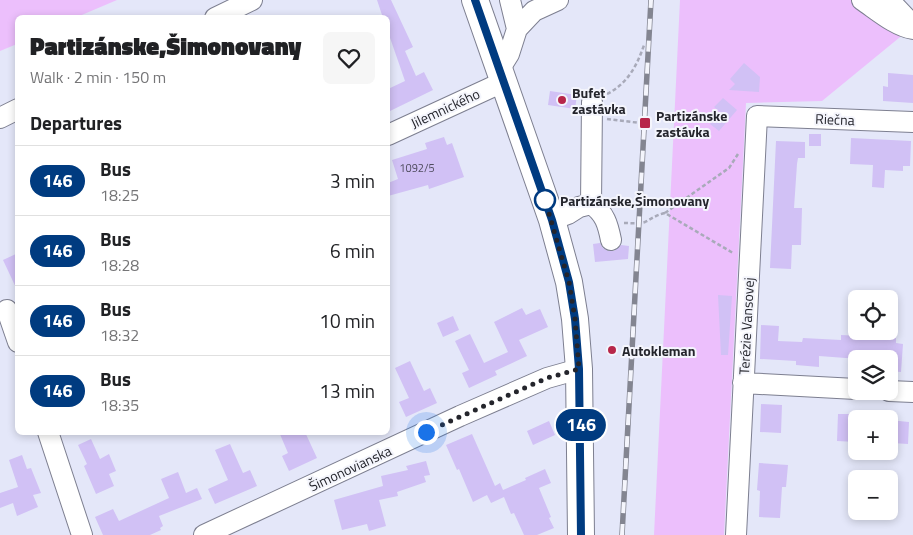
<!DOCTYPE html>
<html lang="en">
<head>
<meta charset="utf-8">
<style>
  :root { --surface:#fff; --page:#f6f6f6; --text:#202124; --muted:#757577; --line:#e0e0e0 }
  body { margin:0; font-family:"Titillium Web",sans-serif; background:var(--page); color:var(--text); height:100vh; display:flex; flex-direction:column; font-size:19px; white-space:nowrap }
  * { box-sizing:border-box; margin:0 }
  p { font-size:16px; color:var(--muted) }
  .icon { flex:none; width:28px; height:28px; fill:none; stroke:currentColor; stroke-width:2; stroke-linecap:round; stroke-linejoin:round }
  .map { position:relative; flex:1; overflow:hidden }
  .side { position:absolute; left:15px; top:15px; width:375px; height:420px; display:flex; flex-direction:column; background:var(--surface); border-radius:8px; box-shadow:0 2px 8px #0003 }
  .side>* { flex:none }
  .badge { padding:0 10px; border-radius:16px; font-size:18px; line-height:32px }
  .buttons { position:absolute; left:848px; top:290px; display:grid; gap:10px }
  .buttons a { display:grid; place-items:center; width:50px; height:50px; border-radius:8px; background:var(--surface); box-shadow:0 2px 8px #0003; font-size:25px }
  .you { position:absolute; width:25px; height:25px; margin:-12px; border:4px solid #fff; border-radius:50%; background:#1a73e8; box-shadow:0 0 0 8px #1a73e833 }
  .map>.badge { position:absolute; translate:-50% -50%; box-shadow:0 0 0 2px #fff }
  h2 { padding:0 15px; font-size:19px; line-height:45px }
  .round { display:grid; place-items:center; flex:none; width:52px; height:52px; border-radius:8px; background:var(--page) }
  .summary { display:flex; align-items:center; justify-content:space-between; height:85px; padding:0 15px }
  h1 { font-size:24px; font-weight:800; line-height:38px }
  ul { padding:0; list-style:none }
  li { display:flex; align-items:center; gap:15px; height:70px; padding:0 15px; border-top:1px solid var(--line) }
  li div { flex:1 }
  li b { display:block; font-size:19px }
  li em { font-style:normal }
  li .badge { min-width:55px; font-weight:700; text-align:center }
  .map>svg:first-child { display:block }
</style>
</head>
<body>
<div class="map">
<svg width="913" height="535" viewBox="0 0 913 535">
  <rect width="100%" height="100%" fill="#e4e7f9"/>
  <path fill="#ecbffc" d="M0,0h117l-40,17 -59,1 -1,26 -17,7z
    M680,0h178l47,33 -83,68 -76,2 -22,432h-70z"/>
  <path fill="#d1c1f5" d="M377,0h14l22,47 -8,4 11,25 8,-4 9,18 -45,22v-23l17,-8 -17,-49v-14h-5z
    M744,63l16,14 -1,15 -30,-2 6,-6 -5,-5z
    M888,73l25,2v28l-30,-2v-15l5,1z
    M550,91l27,4 -2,14 -27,-4z
    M723,98l14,12 -18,21 -9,-7 10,-12 -6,-5z
    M809,134h12v12h-12z
    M444,137l3,8 5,-2 12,34 -35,12 -1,-4 -40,11v-13l10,-4 -6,-19 35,-11 -2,-6z
    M851,138l60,3 -1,25h-7v5l-18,-1 -1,18 -12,-1 1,-22 -23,-1z
    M776,141l29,1v16h-7l-1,6 -3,44h8l-1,37h-9l-1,24 -21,-1z
    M600,243l3,5 5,3h6l7,-6 8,1 -1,13 -33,3 -2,-18z
    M18,253v39l-15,-32z
    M718,295l14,1 -4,59h-7z
    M522,308l4,7 14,-6 8,18 -29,13 8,16 -32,15 2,4 -28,13 -7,-15 7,-3 -14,-29 15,-7 14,29 24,-11 -14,-30z
    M453,316l6,14 -16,7 -6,-14z
    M761,325l18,1 -1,15 24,1 1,-4 38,2v-5l40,2v-6h15v12l7,1 -2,28 -12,-1v-12h-30l-40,-3v11l-23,-2v-4l-36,-2z
    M410,361l14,30 6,-3 7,15 -31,14 -7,-15 10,-4 -14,-30z
    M761,404l21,1 -1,28 -21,-1z
    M838,414h18v28l-19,-1z
    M889,420l20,2 -1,22 -16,-1v-2h-3z
    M549,421l6,14 -22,10 -6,-14z
    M279,432h26l12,26 -28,13 -7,-15 6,-3z
    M472,434l23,52 5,-3 3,7 23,-10 -1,-2 20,-9 6,14 -12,5 12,29 -2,1 5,10 -17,7h-13l-10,-22 -3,1 -7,-17 -13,6 -4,-8 -14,7 -14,-33 -2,1 -11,-25z
    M91,439l9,20 9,-5 7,17 -7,3 5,12 -18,8 -12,-28 3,-2 -9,-19z
    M230,444l13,29 7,-3 7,16 -42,18 -7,-15 20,-9 -13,-30z
    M22,455l5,14 4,-1 10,25 -8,2 5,12 -21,9 -4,-13 -13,5v-15l18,-6 -9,-27z
    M426,461l4,14 -6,1 2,6 -29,10 1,4 -19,4 7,26 -17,5 -2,-7 -25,6 -8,-30 49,-14 -2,-10 27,-6 -2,-4z
    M759,463l29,2 -2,22h-4l-2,31 -21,-1 1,-26 -3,-1z
    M178,472l8,21 11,-5 5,11 -43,17 4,10 -3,2 1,2 -11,5h-47l-8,-18 18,-8 6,12 50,-23 -8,-19z"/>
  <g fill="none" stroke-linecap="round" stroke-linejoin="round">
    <defs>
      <path id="minor" d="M510,0l7,29
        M862,0c15,10 33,26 51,29
        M889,0l21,22
        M215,18l37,-18
        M499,70l10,-16 8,-25 17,-18 24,-11
        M0,118l18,-9
        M388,135l115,-53
        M591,204l1,-102
        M552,220l16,-6 11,-7 12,-3c14,9 17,21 20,36
        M7,310l11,32
        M743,383l113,6
        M889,391l24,1
        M48,432l34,103
        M204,535l256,-119 87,-38 32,-9
        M736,535l21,-419 156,6"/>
      <path id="major" d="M475,0l77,220 17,62 6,37 4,50 2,166"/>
    </defs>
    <use href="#minor" stroke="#7d7f90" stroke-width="22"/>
    <use href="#major" stroke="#7d7f90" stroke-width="28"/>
    <path stroke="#a8aab9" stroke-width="2.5" stroke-dasharray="4 2.5" stroke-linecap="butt" d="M607,94c20,-10 30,-28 37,-49
      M607,119l33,4
      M665,213l64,-45 9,-14
      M624,223c7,0 15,1 21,-1 8,-4 11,-7 20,-9l68,40"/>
    <use href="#minor" stroke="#fff" stroke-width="20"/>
    <use href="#major" stroke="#fff" stroke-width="26"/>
    <defs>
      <path id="rail" d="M622,535l29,-535"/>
    </defs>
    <use href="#rail" stroke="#838591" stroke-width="5.5"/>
    <use href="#rail" stroke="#f4f5fc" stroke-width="4" stroke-dasharray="11" stroke-linecap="butt"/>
  </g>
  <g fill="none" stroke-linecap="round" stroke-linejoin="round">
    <defs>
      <path id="line" d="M475,0l77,220 17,62 6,37 4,50 2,166"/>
    </defs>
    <use href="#line" stroke="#fff" stroke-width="11"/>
    <use href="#line" stroke="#003b80" stroke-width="8"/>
    <path stroke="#24252c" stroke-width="5" stroke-dasharray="0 9" d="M426,432l121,-54 32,-9 -4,-50 -6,-37 -24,-82"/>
  </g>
  <g fill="#b7264a" stroke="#f4f5fc" stroke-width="2">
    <circle cx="562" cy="100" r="5"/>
    <rect x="639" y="117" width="12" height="12" rx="2.5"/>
    <circle cx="612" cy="350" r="5"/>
  </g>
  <circle fill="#fff" stroke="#003b80" stroke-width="2.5" cx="545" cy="200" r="10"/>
  <g text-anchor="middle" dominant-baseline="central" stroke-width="4" stroke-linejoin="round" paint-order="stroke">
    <g font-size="11" fill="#4f4c5e">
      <text x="417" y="168">1092/5</text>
    </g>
    <g font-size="14" font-weight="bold" fill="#24252c" stroke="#f4f5fc" text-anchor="start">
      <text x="572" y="92">Bufet<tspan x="572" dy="16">zastávka</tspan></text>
      <text x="656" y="115">Partizánske<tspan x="656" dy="16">zastávka</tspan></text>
      <text x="622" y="350">Autokleman</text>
    </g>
    <g font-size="14" fill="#24252c" stroke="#f4f5fc">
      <text transform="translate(445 108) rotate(-25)">Jilemnického</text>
      <text transform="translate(835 119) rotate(2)">Riečna</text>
      <text transform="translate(746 326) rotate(-87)">Terézie Vansovej</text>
      <text transform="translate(350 468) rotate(-25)">Šimonovianska</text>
    </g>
    <g font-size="14" font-weight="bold" fill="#24252c" stroke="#f4f5fc" text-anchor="start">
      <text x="560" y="200">Partizánske,Šimonovany</text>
    </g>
  </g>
</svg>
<div class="buttons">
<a><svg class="icon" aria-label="locate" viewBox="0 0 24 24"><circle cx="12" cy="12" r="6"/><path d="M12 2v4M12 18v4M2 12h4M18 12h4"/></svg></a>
<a><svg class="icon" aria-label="layers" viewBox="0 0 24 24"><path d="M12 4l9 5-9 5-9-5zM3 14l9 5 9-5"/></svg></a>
<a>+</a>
<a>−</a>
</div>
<div class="you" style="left:426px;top:432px"></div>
<b class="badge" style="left:581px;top:425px;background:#003b80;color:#fff">146</b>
<section class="side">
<div class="summary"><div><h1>Partizánske,Šimonovany</h1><p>Walk · 2 min · 150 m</p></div><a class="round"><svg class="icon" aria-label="heart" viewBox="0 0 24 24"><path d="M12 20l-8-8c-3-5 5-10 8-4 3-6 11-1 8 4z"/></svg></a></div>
<h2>Departures</h2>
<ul>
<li><span class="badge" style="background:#003b80;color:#fff">146</span><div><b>Bus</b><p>18:25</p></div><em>3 min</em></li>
<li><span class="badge" style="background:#003b80;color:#fff">146</span><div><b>Bus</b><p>18:28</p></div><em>6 min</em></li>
<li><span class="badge" style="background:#003b80;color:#fff">146</span><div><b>Bus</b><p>18:32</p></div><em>10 min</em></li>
<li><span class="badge" style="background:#003b80;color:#fff">146</span><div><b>Bus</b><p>18:35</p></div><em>13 min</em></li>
</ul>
</section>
</div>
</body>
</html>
